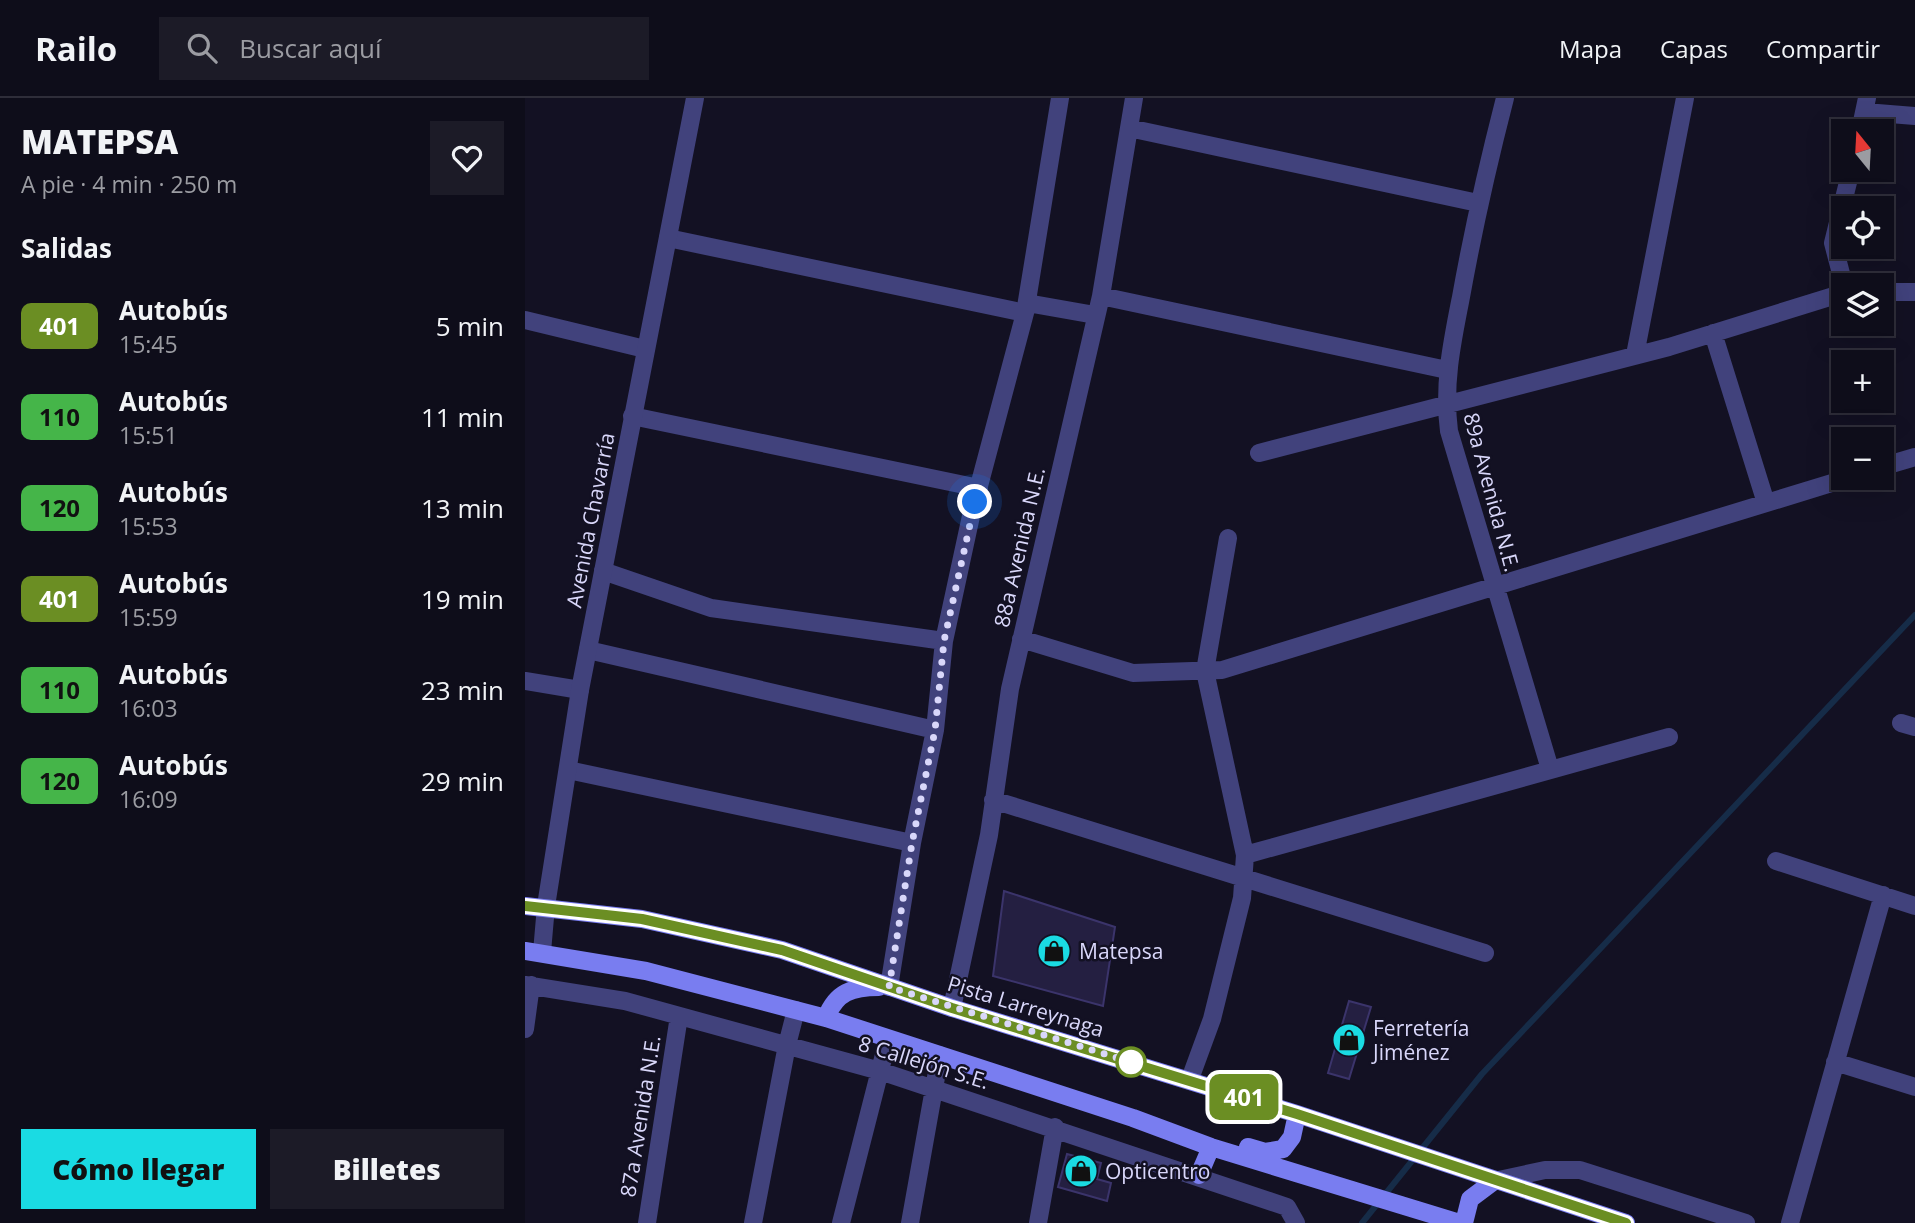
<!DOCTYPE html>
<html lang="es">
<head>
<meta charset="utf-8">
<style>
  :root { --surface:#0e0d1a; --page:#1c1b27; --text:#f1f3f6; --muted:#9b9ca2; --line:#2e2d39; --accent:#1adbe3 }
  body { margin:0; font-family:"Open Sans",sans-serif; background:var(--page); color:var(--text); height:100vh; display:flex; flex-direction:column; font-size:26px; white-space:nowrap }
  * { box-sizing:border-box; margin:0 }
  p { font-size:23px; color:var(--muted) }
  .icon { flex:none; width:38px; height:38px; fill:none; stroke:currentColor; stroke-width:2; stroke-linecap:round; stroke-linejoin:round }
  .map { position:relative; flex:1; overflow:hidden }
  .panel { display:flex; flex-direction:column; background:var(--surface); width:525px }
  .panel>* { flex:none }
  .badge { padding:0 14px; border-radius:10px; font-size:24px; line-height:46px }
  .needle { width:46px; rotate:342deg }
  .controls { position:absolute; left:1306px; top:21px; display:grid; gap:14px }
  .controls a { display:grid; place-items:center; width:63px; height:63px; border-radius:0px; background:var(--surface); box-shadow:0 7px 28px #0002,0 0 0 2px var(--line); font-size:35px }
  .you { position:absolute; width:35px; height:35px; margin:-18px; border:5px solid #fff; border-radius:50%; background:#1a73e8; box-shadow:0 0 0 10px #1a73e833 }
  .map>.badge { position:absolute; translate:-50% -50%; box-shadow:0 0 0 4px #fff }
  h2 { padding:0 21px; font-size:26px; line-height:63px }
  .round { display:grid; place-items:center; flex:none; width:74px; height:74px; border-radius:0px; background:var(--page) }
  .overview { display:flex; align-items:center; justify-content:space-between; height:119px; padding:0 21px }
  h1 { font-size:33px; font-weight:800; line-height:52px }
  .button { display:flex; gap:14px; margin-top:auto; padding:14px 21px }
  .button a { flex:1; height:80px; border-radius:0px; background:var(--accent); color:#111; font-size:28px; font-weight:800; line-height:80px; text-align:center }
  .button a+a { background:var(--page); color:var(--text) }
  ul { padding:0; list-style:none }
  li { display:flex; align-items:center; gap:21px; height:91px; padding:0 21px }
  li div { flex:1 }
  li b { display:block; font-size:26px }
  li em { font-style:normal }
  li .badge { min-width:77px; font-weight:700; text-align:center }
  header { display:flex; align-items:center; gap:42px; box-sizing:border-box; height:98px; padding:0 35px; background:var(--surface); border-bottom:2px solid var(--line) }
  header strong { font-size:33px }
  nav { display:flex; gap:38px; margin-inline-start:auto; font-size:24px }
  .search { width:490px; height:63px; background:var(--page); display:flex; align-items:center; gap:18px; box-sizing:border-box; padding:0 24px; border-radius:0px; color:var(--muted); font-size:26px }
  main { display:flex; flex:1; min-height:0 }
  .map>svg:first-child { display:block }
</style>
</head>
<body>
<header>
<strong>Railo</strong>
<div class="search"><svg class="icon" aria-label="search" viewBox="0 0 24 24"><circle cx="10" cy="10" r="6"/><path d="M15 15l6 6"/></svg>Buscar aquí</div>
<nav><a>Mapa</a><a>Capas</a><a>Compartir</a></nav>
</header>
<main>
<section class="panel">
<div class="overview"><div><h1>MATEPSA</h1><p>A pie · 4 min · 250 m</p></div><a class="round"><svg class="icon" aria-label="heart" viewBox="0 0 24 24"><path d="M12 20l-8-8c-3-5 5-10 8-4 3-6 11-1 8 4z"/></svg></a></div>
<h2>Salidas</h2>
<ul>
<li><span class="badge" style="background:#6b8e23;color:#fff">401</span><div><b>Autobús</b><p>15:45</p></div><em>5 min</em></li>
<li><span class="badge" style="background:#45b549;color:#111">110</span><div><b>Autobús</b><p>15:51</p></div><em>11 min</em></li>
<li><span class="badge" style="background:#45b549;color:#111">120</span><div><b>Autobús</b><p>15:53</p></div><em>13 min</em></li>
<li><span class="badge" style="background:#6b8e23;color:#fff">401</span><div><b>Autobús</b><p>15:59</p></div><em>19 min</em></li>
<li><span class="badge" style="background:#45b549;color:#111">110</span><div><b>Autobús</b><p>16:03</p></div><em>23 min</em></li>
<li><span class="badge" style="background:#45b549;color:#111">120</span><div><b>Autobús</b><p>16:09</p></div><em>29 min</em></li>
</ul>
<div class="button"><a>Cómo llegar</a><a>Billetes</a></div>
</section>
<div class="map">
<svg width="1390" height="1125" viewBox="0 0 1390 1125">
  <rect width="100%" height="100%" fill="#131123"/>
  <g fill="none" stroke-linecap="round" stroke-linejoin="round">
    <path stroke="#162c48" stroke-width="6" d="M837,1125l120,-149 433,-459"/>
  </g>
  <path fill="#241f41" stroke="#3b346b" stroke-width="2" d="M479,793l111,36 -12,79 -110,-30z
    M824,903l22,6 -22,72 -21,-6z
    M542,1056l34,9 -4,16 14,4 -4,18 -49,-14z"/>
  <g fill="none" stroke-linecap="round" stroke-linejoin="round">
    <path stroke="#41427c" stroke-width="18" d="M980,0c-17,66 -32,132 -44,199 -9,45 -18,88 -12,134l101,338
      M1340,14l50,4
      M604,30l349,75
      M1335,33l7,-33
      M143,140l357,75
      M1319,187l-11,-42 18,-73
      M1356,194h34
      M576,198l346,74
      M502,205l68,12
      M0,222l120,29
      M1188,235l53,170
      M1110,257l50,-257
      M107,318l347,72
      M734,355l410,-106 174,-54
      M1356,369l34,-10
      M78,473l108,37 233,33
      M496,541l112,34 89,-3 626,-192
      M63,552l347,80
      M0,583l55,9
      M1376,625l14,4
      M43,672l344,73
      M468,702l492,153
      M720,757l424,-118
      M1251,763l139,45
      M0,887l100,16 255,70 407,136 9,16
      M364,889l23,-144 23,-113 9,-89 27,-125 54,-203 35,-215
      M427,910l37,-173 21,-146 91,-393 33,-198
      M0,931l6,-44
      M1310,964l80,25
      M665,981l22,-60 30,-121 3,-43 -40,-184 23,-133
      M969,1083l51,-11h35l166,53
      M122,1125l32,-207
      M228,1125l34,-178 9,-35
      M316,1125l47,-184
      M385,1125l30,-168
      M513,1125l17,-96
      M1265,1125l93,-328"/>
    <path stroke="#41427c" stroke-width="18" d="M17,854l4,-46 34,-216 115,-592"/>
    <path stroke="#797df0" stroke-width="18" d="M0,808l117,13 140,31 170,58 345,106 329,109
      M0,853l121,20 180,47 307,100 78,29 249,76
      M301,920c10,-26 26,-31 53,-31
      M723,1049l17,5 18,-3 9,-12 5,-23
      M674,1077l12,-28
      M939,1125l6,-24 24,-18"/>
  </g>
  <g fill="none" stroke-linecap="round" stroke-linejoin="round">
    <defs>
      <path id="line" d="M0,808l117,13 140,31 170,58 345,106 329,109"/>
    </defs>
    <use href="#line" stroke="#fff" stroke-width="16"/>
    <use href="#line" stroke="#6b8e23" stroke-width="10"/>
    <path stroke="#d9d7fa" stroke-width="7" stroke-dasharray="0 12.6" d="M450,404l-31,139 -9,89 -23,113 -23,144 242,75"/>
  </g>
  <defs>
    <symbol id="shop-disc" viewBox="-11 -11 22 22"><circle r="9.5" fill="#1adbe3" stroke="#131123"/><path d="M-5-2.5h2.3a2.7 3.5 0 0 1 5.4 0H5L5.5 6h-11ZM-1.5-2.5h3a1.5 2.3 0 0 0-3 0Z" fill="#111"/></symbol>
  </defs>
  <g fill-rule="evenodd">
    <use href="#shop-disc" x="510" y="834" width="38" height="38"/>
    <use href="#shop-disc" x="805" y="923" width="38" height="38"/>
    <use href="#shop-disc" x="537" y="1054" width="38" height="38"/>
  </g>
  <circle fill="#fff" stroke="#6b8e23" stroke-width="3.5" cx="606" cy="964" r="14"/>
  <g text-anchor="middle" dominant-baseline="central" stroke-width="5" stroke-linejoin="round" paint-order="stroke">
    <g font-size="21" fill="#d9d7fa" stroke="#131123">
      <text transform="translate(967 394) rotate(75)">89a Avenida N.E.</text>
      <text transform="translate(65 422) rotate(-79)">Avenida Chavarría</text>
      <text transform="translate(494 449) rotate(-77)">88a Avenida N.E.</text>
      <text transform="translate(501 908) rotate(17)">Pista Larreynaga</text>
      <text transform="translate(399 964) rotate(17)">8 Callejón S.E.</text>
      <text transform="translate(115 1018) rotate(-81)">87a Avenida N.E.</text>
    </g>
    <g font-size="21" fill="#d9d7fa" stroke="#131123" text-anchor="start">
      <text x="554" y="853">Matepsa</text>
      <text x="848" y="930">Ferretería<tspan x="848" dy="24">Jiménez</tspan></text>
      <text x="580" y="1073">Opticentro</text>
    </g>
  </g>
</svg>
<div class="controls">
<a><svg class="needle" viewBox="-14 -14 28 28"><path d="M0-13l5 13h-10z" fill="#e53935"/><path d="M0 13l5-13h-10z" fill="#9b9ca2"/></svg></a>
<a><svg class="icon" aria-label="locate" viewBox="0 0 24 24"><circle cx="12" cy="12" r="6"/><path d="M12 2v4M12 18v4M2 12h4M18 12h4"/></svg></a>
<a><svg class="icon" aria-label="layers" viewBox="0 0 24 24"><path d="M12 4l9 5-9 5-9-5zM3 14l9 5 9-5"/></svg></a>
<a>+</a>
<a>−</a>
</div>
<div class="you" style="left:450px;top:404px"></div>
<b class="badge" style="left:719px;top:999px;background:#6b8e23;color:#fff">401</b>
</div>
</main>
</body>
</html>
